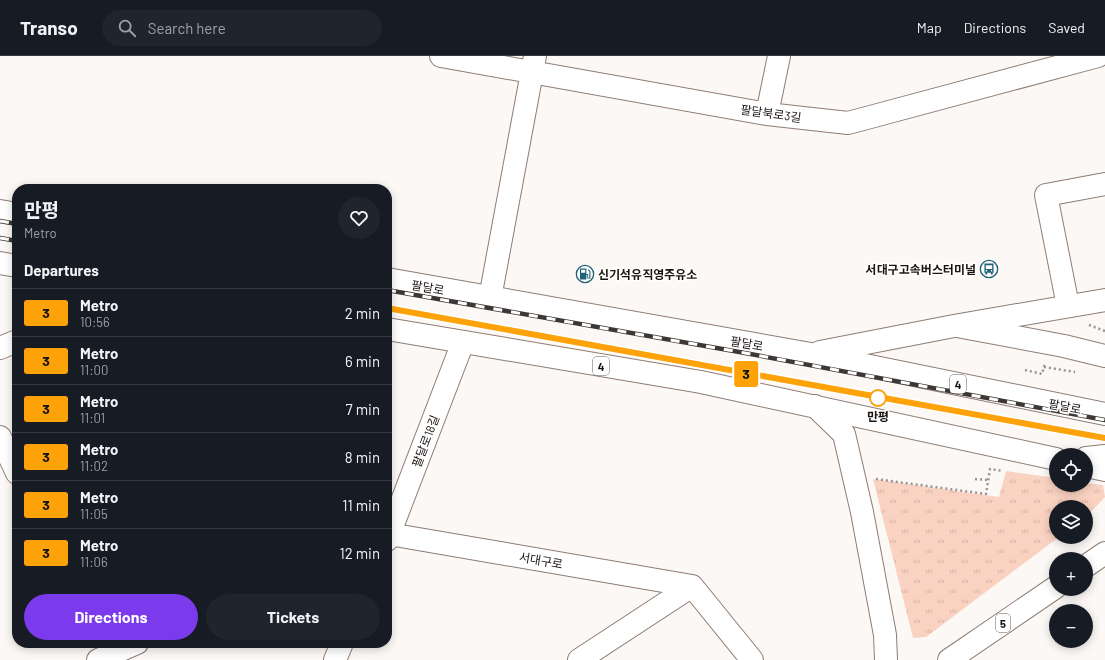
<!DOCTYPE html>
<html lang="en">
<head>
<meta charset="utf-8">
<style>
  :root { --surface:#171b24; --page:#20242c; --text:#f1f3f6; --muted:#9ea1a6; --line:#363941; --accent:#7c3aed }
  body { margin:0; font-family:Barlow,"Noto Sans KR",sans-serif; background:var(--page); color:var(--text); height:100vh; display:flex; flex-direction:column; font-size:15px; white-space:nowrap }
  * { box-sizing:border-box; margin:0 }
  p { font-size:13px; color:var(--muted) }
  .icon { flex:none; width:22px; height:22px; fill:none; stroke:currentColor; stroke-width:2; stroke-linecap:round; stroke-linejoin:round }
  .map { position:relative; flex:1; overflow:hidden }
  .panel { position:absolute; left:12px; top:128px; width:380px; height:464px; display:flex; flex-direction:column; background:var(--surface); border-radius:16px; box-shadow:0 2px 10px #0003 }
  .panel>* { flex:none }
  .badge { padding:0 8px; border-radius:3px; font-size:14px; line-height:26px }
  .buttons { position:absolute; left:1049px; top:392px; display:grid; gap:8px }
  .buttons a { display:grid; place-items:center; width:44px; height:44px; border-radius:50%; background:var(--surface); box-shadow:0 2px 10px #0003; font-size:20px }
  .map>.badge { position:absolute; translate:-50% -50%; box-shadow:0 0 0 2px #fff }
  h2 { padding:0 12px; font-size:15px; line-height:36px }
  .round { display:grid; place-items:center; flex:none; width:42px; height:42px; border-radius:21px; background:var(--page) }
  .headline { display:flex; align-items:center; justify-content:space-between; height:68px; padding:0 12px }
  h1 { font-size:19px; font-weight:700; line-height:30px }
  .primary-button { display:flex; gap:8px; margin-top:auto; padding:8px 12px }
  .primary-button a { flex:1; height:46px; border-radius:24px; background:var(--accent); color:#fff; font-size:16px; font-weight:700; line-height:46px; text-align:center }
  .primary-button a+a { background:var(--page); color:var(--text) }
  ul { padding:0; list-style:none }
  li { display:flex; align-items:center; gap:12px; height:48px; padding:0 12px; border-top:1px solid var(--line) }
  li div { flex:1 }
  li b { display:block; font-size:15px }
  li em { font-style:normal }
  li .badge { min-width:44px; font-weight:700; text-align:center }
  header { display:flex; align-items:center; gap:24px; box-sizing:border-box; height:56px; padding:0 20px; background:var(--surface); border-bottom:1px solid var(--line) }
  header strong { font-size:19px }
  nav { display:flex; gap:22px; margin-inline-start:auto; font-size:14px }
  .search { width:280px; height:36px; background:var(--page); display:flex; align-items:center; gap:10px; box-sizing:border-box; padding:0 14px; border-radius:22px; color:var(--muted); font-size:15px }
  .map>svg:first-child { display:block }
</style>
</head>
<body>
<header>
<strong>Transo</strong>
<div class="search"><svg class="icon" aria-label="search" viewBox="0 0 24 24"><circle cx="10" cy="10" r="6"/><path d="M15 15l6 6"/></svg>Search here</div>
<nav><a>Map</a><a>Directions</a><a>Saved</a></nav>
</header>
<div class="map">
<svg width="1105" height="604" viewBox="0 0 1105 604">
  <defs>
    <pattern id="park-tufts" width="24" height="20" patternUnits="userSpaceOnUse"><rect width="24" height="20" fill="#fad2c1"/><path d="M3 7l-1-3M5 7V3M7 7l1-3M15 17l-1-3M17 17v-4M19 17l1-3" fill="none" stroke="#d6b3a5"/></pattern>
  </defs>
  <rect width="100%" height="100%" fill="#fcf8f6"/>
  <path fill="url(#park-tufts)" d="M1006,415l50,7v7h30v-2l17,2 2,12 -19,20v-10h-30v30h3l-133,100 -13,1 -40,-159 126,18z"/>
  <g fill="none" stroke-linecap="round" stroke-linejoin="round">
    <defs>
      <path id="minor" d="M441,0l326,58 81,9 250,-67
        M767,58l12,-58
        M490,242l45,-242
        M1068,250l-22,-111 59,-11
        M957,270l107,20 41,10
        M0,292l17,-7
        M0,381l17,36
        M1086,402l19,-2
        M389,478l303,52 60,74
        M387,484l76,-198
        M98,604l39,-17
        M335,604l7,-17
        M579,604l113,-74"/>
      <path id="major" d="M0,155l17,3
        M0,207l17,3
        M387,223l424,75 294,60
        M387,273l314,53 355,77
        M820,296l134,-26 151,-26
        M815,350l29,28 18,78 23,123 1,25
        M1086,410l19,4
        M1086,510l19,-13
        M949,604l107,-73"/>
    </defs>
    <use href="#minor" stroke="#8e7c74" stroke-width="24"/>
    <use href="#major" stroke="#8e7c74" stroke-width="24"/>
    <path stroke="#989391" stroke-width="2.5" stroke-dasharray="2 3" stroke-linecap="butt" d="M1089,269l16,6
      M1044,311l31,5
      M1025,314l17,4 3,-11
      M876,423l110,15 4,-25 13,2
      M975,423l13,1"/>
    <use href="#minor" stroke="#fff" stroke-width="22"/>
    <use href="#major" stroke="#fff" stroke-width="22"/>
    <defs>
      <path id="rail" d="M0,165l17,3
        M0,182l17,3
        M387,234l358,63 360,67
        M387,252l718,130"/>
    </defs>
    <use href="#rail" stroke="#3d3835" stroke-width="4.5"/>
    <use href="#rail" stroke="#fff" stroke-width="3" stroke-dasharray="9" stroke-linecap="butt"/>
  </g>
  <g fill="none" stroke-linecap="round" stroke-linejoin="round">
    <defs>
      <path id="line" d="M387,252l718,130"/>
    </defs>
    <use href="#line" stroke="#fff" stroke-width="9"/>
    <use href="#line" stroke="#fda208" stroke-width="6"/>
  </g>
  <defs>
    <symbol id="bus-ring" viewBox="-11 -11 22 22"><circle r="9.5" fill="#fff" stroke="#206276" stroke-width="1.5"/><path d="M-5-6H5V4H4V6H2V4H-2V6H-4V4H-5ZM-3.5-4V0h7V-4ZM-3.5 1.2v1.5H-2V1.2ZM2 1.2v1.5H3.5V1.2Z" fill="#206276"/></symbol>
    <symbol id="fuel-ring" viewBox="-11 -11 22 22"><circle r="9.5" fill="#fff" stroke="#206276" stroke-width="1.5"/><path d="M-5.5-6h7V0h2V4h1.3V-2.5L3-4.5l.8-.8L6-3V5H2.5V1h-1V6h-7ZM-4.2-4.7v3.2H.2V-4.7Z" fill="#206276"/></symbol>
  </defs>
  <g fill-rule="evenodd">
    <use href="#bus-ring" x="979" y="203" width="20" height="20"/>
    <use href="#fuel-ring" x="575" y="208" width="20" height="20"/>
  </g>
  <circle fill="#fff" stroke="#fda208" stroke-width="2" cx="878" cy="342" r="8"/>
  <g text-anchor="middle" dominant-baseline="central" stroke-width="3" stroke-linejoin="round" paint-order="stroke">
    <g fill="#fff" stroke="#5f5a58" stroke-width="1">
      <rect x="593" y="301" width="16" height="18" rx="3"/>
      <rect x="950" y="319" width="16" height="18" rx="3"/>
      <rect x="996" y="558" width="14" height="18" rx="3"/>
    </g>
    <g font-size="11" font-weight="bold" fill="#1a1411">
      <text x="601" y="310">4</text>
      <text x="958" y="328">4</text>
      <text x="1003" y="567">5</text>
    </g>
    <g font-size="12" fill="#1a1411" stroke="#fff">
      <text transform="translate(771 57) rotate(8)">팔달북로3길</text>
      <text transform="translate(428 231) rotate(10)">팔달로</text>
      <text transform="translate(747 287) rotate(10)">팔달로</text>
      <text transform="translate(1065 350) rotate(11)">팔달로</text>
      <text transform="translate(425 385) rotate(-69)">팔달로18길</text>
      <text transform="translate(541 504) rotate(10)">서대구로</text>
    </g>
    <g font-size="12" font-weight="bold" fill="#1a1411" stroke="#fff" text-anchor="end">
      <text x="976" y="213">서대구고속버스터미널</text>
      <text x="598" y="218" text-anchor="start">신기석유직영주유소</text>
    </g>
    <g font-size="12" font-weight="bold" fill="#1a1411" stroke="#fff">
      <text x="878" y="360">만평</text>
    </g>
  </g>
</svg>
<div class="buttons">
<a><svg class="icon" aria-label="locate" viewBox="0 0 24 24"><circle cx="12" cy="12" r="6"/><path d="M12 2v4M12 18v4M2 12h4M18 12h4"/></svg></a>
<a><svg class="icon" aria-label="layers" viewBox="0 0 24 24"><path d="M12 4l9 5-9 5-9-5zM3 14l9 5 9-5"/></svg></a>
<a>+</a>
<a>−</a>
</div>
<b class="badge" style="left:746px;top:318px;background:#fda208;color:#111">3</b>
<section class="panel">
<div class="headline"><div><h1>만평</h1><p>Metro</p></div><a class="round"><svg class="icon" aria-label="heart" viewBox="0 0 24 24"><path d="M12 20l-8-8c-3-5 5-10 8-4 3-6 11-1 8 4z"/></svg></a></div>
<h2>Departures</h2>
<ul>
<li><span class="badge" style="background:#fda208;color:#111">3</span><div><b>Metro</b><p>10:56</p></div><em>2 min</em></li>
<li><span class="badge" style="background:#fda208;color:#111">3</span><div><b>Metro</b><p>11:00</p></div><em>6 min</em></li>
<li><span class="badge" style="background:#fda208;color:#111">3</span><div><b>Metro</b><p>11:01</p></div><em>7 min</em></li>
<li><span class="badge" style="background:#fda208;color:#111">3</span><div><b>Metro</b><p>11:02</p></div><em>8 min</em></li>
<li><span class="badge" style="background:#fda208;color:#111">3</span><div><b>Metro</b><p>11:05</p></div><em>11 min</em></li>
<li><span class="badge" style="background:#fda208;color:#111">3</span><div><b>Metro</b><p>11:06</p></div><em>12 min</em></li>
</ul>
<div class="primary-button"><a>Directions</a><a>Tickets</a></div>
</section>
</div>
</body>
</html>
